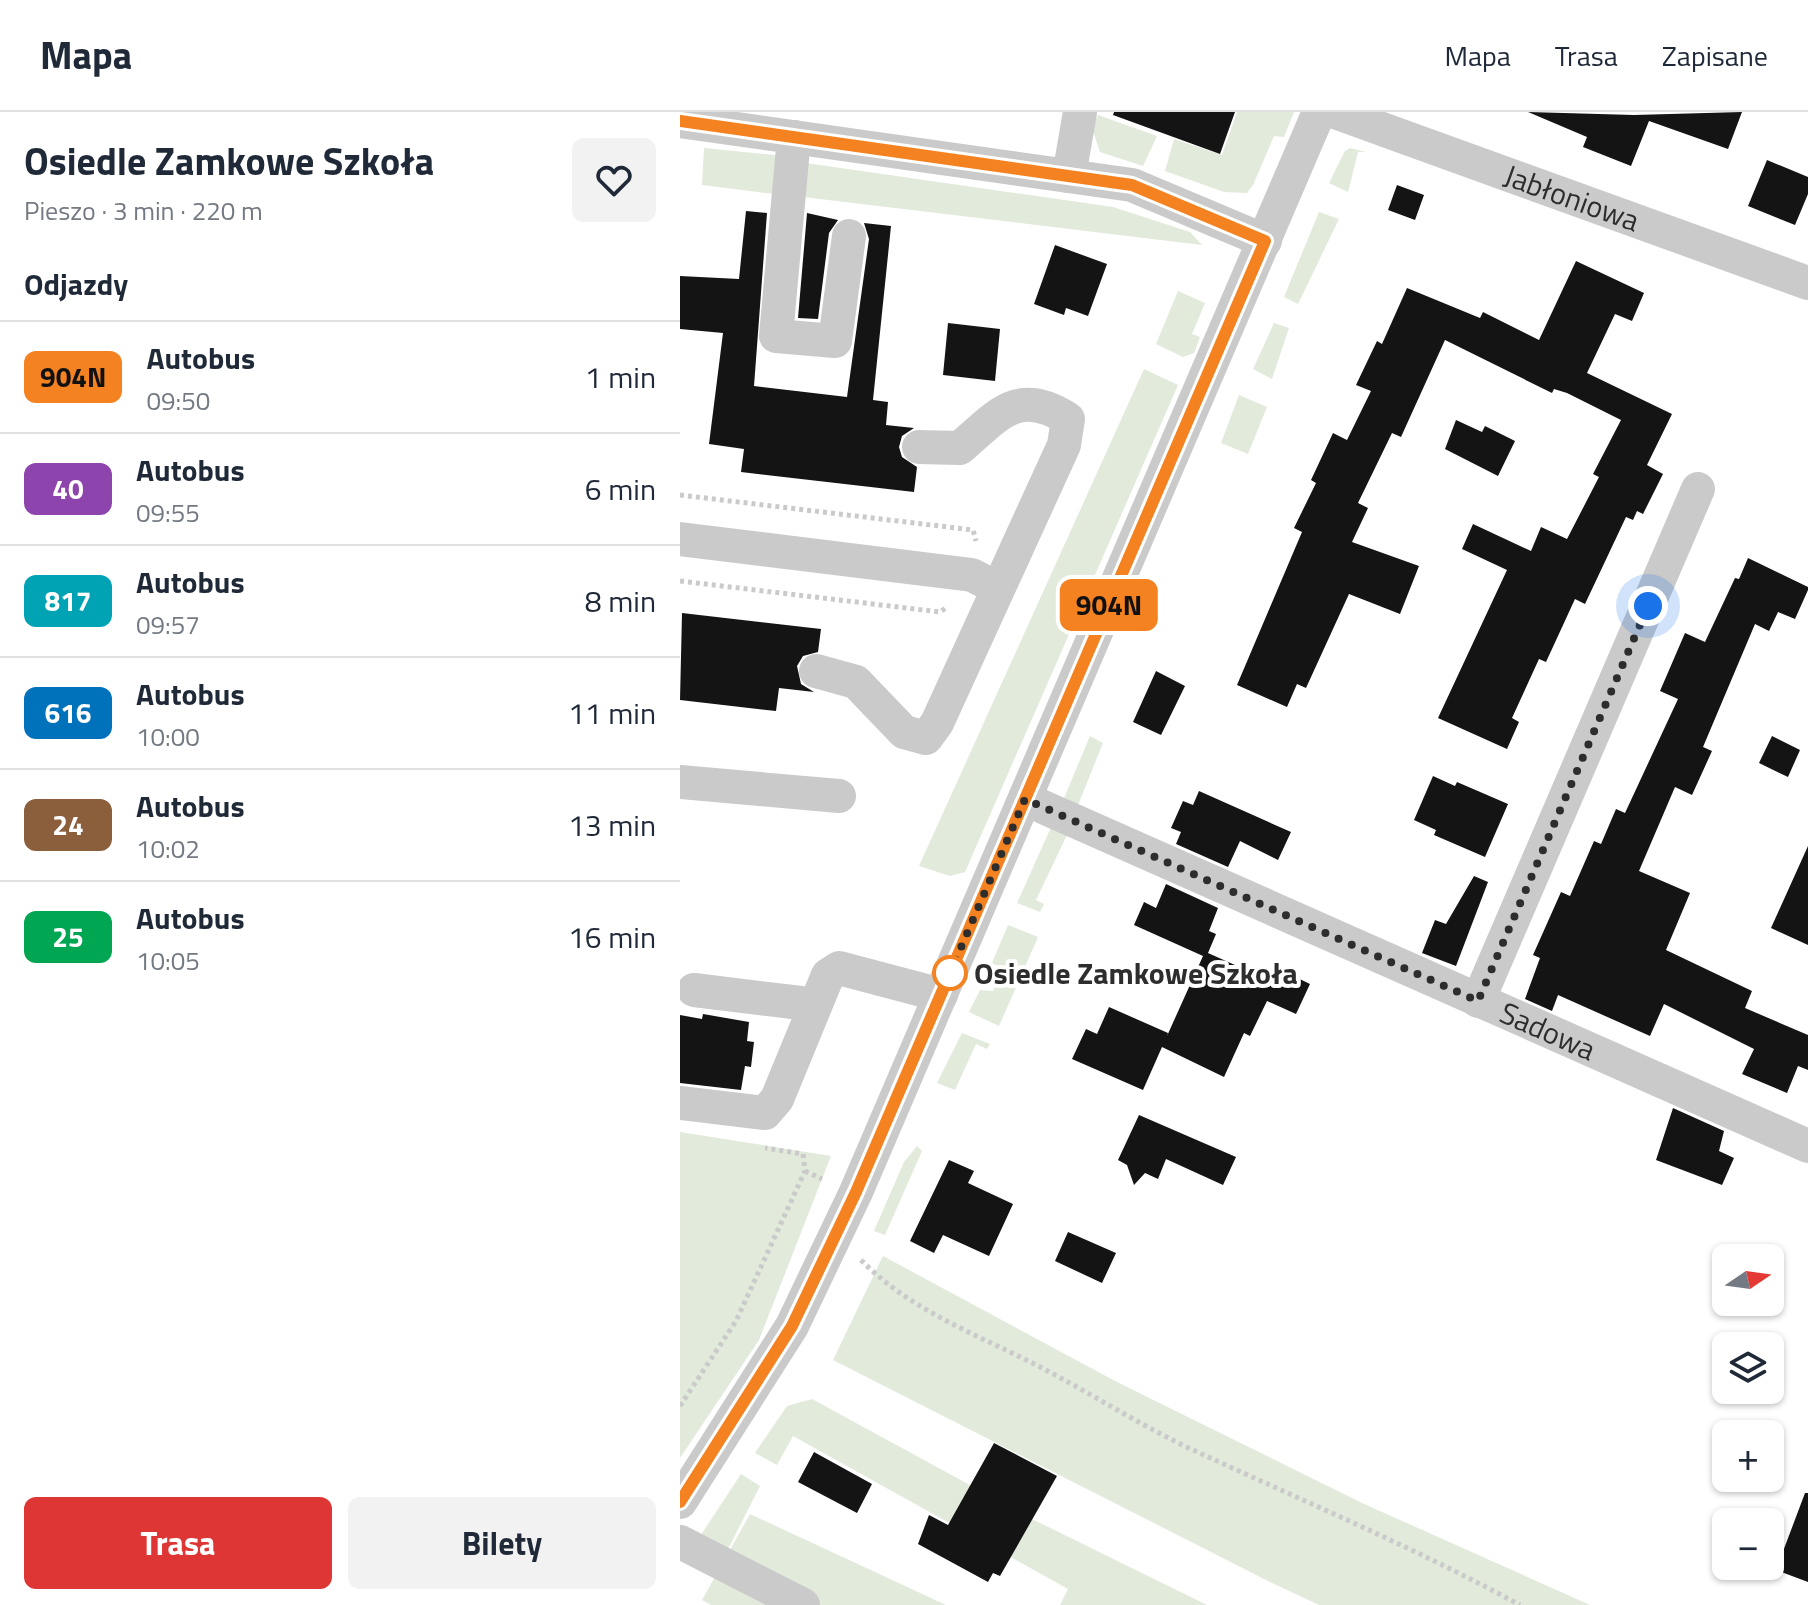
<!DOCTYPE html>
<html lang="pl">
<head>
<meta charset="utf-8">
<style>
  :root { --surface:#fff; --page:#f2f2f3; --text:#1f2937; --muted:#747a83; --line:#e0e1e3; --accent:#de3635 }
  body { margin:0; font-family:"Titillium Web",sans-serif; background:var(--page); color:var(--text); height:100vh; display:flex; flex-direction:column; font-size:30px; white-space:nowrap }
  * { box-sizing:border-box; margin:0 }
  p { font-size:26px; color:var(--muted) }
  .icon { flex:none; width:44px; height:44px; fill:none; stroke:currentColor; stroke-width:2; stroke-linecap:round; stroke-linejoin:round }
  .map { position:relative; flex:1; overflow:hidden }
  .panel { display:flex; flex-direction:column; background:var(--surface); width:680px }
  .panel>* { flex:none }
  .badge { padding:0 16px; border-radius:12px; font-size:28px; line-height:52px }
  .needle { width:52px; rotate:77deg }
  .tools { position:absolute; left:1032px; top:1132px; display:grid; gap:16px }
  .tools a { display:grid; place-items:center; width:72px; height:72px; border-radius:12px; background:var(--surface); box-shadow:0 2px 6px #0004; font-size:40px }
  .you { position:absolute; width:40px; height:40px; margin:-20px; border:6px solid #fff; border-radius:50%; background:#1a73e8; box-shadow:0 0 0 12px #1a73e833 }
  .map>.badge { position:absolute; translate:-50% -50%; box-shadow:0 0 0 4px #fff }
  h2 { padding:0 24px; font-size:30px; line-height:72px }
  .round { display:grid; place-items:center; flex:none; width:84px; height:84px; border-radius:12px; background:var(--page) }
  .headline { display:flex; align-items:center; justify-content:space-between; height:136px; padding:0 24px }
  h1 { font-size:38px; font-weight:700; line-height:60px }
  .primary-button { display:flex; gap:16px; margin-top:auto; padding:16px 24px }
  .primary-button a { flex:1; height:92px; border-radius:12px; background:var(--accent); color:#fff; font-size:32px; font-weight:700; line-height:92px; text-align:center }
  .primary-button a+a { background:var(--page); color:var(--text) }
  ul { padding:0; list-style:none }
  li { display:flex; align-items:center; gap:24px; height:112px; padding:0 24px; border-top:2px solid var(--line) }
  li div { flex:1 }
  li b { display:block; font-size:30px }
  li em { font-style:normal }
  li .badge { min-width:88px; font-weight:700; text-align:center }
  header { display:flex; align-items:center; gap:48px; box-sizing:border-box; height:112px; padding:0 40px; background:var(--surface); border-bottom:2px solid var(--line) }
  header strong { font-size:38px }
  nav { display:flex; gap:44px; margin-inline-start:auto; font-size:28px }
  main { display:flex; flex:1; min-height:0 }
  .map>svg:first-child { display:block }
</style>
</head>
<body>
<header>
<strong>Mapa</strong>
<nav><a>Mapa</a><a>Trasa</a><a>Zapisane</a></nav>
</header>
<main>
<section class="panel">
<div class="headline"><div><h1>Osiedle Zamkowe Szkoła</h1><p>Pieszo · 3 min · 220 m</p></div><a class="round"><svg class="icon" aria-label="heart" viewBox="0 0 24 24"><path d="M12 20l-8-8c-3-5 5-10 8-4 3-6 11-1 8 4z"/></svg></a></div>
<h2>Odjazdy</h2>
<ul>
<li><span class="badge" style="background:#f58220;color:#111">904N</span><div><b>Autobus</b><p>09:50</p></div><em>1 min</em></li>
<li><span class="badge" style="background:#8e44ad;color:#fff">40</span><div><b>Autobus</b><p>09:55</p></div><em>6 min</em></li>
<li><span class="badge" style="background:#00a3b4;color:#fff">817</span><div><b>Autobus</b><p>09:57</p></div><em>8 min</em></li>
<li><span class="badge" style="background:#0072bc;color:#fff">616</span><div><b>Autobus</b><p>10:00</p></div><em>11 min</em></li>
<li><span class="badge" style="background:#8b5e3c;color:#fff">24</span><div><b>Autobus</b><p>10:02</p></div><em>13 min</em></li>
<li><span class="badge" style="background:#00a651;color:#fff">25</span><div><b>Autobus</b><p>10:05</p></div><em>16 min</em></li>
</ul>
<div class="primary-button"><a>Trasa</a><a>Bilety</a></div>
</section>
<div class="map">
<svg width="1128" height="1493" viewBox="0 0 1128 1493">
  <rect width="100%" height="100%" fill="#fff"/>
  <path fill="#e2eadb" d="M557,0h57l-10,25 -10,-1 -21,49 -6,8 -23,-1 -59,-21 9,-32 48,16z
    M418,3l59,21 -14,30 -43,-14 -8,-24z
    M24,36l81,8 -4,39 -79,-10z
    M670,36l16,4h-8l-10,40 -19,-9 16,-32z
    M119,50l314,45 77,25 12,13 -407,-49z
    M639,100l20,7 -41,85 -14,-7z
    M498,179l27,12 -13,31 8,3 -6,16 -11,4 -27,-13z
    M594,211l15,5 -17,51 -19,-10z
    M464,257l34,16 -213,487 -15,4 -31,-10z
    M559,283l28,12 -19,47 -27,-11z
    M410,624l13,7 -25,62 -16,-2z
    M372,713l23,9 -9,3 -30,63 8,4 -4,8 -23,-9z
    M328,813l30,12 -39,89 -30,-14 11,-22 13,1 9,-23 -10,-5z
    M282,921l28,11 -3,5 -11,-5 -21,46 -18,-7z
    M0,1020l151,24 -72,184 -79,118z
    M237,1034l5,5 -37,84 -11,-4 30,-69z
    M203,1144l232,125 247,122 228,102h-271l-49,-23 -437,-222z
    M132,1287l220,120 175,86h-147l8,-16 -275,-153 -16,29 -22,-12 32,-47z
    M61,1362l19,12 -38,75 -27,-17z
    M70,1402l196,91h-235l-9,-5z"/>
  <path fill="#141414" d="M434,0h121l-15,42 -107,-39z
    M848,0l106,3 108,-3 -14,37 -79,-28 -18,45 -48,-19 4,-10z
    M1087,48l41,17v17l-13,31 -47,-19z
    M717,73l27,10 -9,25 -27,-10z
    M66,99l21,2 -13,173 93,11 22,-158 -5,-16 27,3 -18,174 15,2 -2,23 28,3 -12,8 -3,11 3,10 15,10 -3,25 -173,-20 3,-23 -35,-5 14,-111 -43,-4v-53l59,3z
    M127,101l31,7 -9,13 -11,86 -20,-1z
    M375,133l52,19 -19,52 -22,-8 -2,7 -30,-11z
    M896,149l68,32 -12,28 -17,-7 -28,59 85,41 -25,51 16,9 -20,40 -6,-3 -4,9 -7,-3 -41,87 -10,-5 -29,63 -7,-3 -27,59 7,4 -12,27 -69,-31 69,-148 -45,-21 11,-25 58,27 10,-24 26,12 32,-62 -6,-3 28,-54 -54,-27 -13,-4 -2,4 -107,-53 -44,97 -9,-4 -34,70 10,5 -16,34 67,24 -19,48 -51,-20 -43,94 -9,-4 -10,23 -50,-22 65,-153 -8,-4 22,-45 -5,-3 22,-47 14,7 24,-49 -15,-6 21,-44 5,3 25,-56 73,30 3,-6 56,28z
    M268,211l52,6 -5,52 -52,-6z
    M776,308l26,12 3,-6 30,15 -17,35 -53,-27z
    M1068,446l60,29v3l-13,29 -17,-7 -9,19 -14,-7 -52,123 9,4 -20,44 -17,-8 -36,84 51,22 -24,57 86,41 -7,17 63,27v35l-10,-4 -11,27 -45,-19 12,-25 -90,-45 -14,32 -92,-41 -6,16 -27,-12 15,-41 -7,-3 28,-63 9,4 24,-55 7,3 15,-35 9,4 53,-114 -18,-8 25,-58 20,9 30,-64 4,1z
    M2,501l139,16 -3,23 -15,4 -6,10 4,18 13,8 -35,-4 -3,23 -96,-11z
    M476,559l29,15 -24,49 -28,-13z
    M1092,624l28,14 -12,27 -29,-14z
    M753,664l22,10 2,-4 51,22 -23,53 -51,-22 2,-5 -22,-10z
    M519,679l92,41 -13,28 -38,-19 -12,26 -52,-23 5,-12 -10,-4 12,-27 10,4z
    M1128,734v99l-37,-17z
    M794,764l14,6 -32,84 -34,-13 13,-33 11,4z
    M486,772l52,24 -9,23 7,3 -8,19 65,29 6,-13 31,15 -14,30 -29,-13 -17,35 -6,-3 -20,44 -62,-30 -19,43 -71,-31 14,-30 11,5 12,-27 59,26 -1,3 36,-80 -69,-31 10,-23 12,6z
    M23,902l46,8 -2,19 7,1 -3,25 -6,-1 -4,24 -61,-7v-68l22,4z
    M993,996l51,23 -5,20 15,7 -12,27 -66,-25z
    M459,1003l97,42 -13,28 -57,-26 -8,20 -13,-6 -11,12 -7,-20 -9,-5z
    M269,1048l25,11 -6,12 45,21 -24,52 -46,-21 -9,18 -24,-12z
    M388,1120l48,21 -14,30 -47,-22z
    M314,1331l63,33 -57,100 -7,-3 -5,9 -70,-38 11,-29 19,10z
    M134,1340l58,32 -15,29 -59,-31z
    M1125,1381h3v89l-32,-12z"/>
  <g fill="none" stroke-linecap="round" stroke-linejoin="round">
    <path stroke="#cacaca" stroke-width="5" stroke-dasharray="4 4" stroke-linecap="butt" d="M0,383l293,35 3,11
      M0,469l260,31 7,-5
      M125,1059l17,8
      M181,1148c51,52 118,75 181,108 50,26 98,57 149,81 110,51 222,98 329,156
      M0,1294l56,-85 69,-150 -2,-17 -38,-6"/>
    <g stroke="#cacaca" stroke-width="34">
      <path id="s1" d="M655,0l473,171"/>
      <path d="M0,9l452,64 133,56"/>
      <path d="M114,25l-18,199 59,5 14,-105"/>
      <path d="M389,64l11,-64"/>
      <path d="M0,427l292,36 25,13"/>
      <path d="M136,559l40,11 48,50 22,6 11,-15 127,-278 4,-26c-50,-33 -71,-3 -108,29l-41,-1"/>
      <path d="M0,670l159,14"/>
      <path id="s2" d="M345,687l783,347"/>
      <path d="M14,878l107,13 11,5"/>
      <path d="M798,889l220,-512"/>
      <path d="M0,991l85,10 12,-14 51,-124 11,-7 102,27"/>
      <path d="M0,1390l112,-176 64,-134 463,-1080"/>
      <path d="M0,1430l123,63"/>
    </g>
  </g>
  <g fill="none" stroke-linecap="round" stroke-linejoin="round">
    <defs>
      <path id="line" d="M0,9l452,64 133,56 -409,951 -64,134 -112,176"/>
    </defs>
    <use href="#line" stroke="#fff" stroke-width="18"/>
    <use href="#line" stroke="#f58220" stroke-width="12"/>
    <path stroke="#2d2d2d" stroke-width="8" stroke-dasharray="0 14.4" d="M270,861l75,-174 453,202 170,-395"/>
  </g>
  <circle fill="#fff" stroke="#f58220" stroke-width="4" cx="270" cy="861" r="16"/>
  <g text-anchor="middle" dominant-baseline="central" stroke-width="8" stroke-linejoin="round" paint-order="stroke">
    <g font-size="30" fill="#2d2d2d" stroke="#fff">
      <text stroke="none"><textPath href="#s1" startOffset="252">Jabłoniowa</textPath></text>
      <text stroke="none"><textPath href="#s2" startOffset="572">Sadowa</textPath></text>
    </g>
    <g font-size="30" font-weight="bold" fill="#2d2d2d" stroke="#fff" text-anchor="start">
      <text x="294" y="861">Osiedle Zamkowe Szkoła</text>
    </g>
  </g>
</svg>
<div class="tools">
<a><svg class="needle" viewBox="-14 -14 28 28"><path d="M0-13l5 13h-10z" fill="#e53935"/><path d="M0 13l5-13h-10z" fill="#747a83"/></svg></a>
<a><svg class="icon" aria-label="layers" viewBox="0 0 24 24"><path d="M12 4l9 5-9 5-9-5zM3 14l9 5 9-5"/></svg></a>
<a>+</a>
<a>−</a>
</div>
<div class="you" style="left:968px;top:494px"></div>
<b class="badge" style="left:429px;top:493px;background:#f58220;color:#111">904N</b>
</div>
</main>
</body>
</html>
